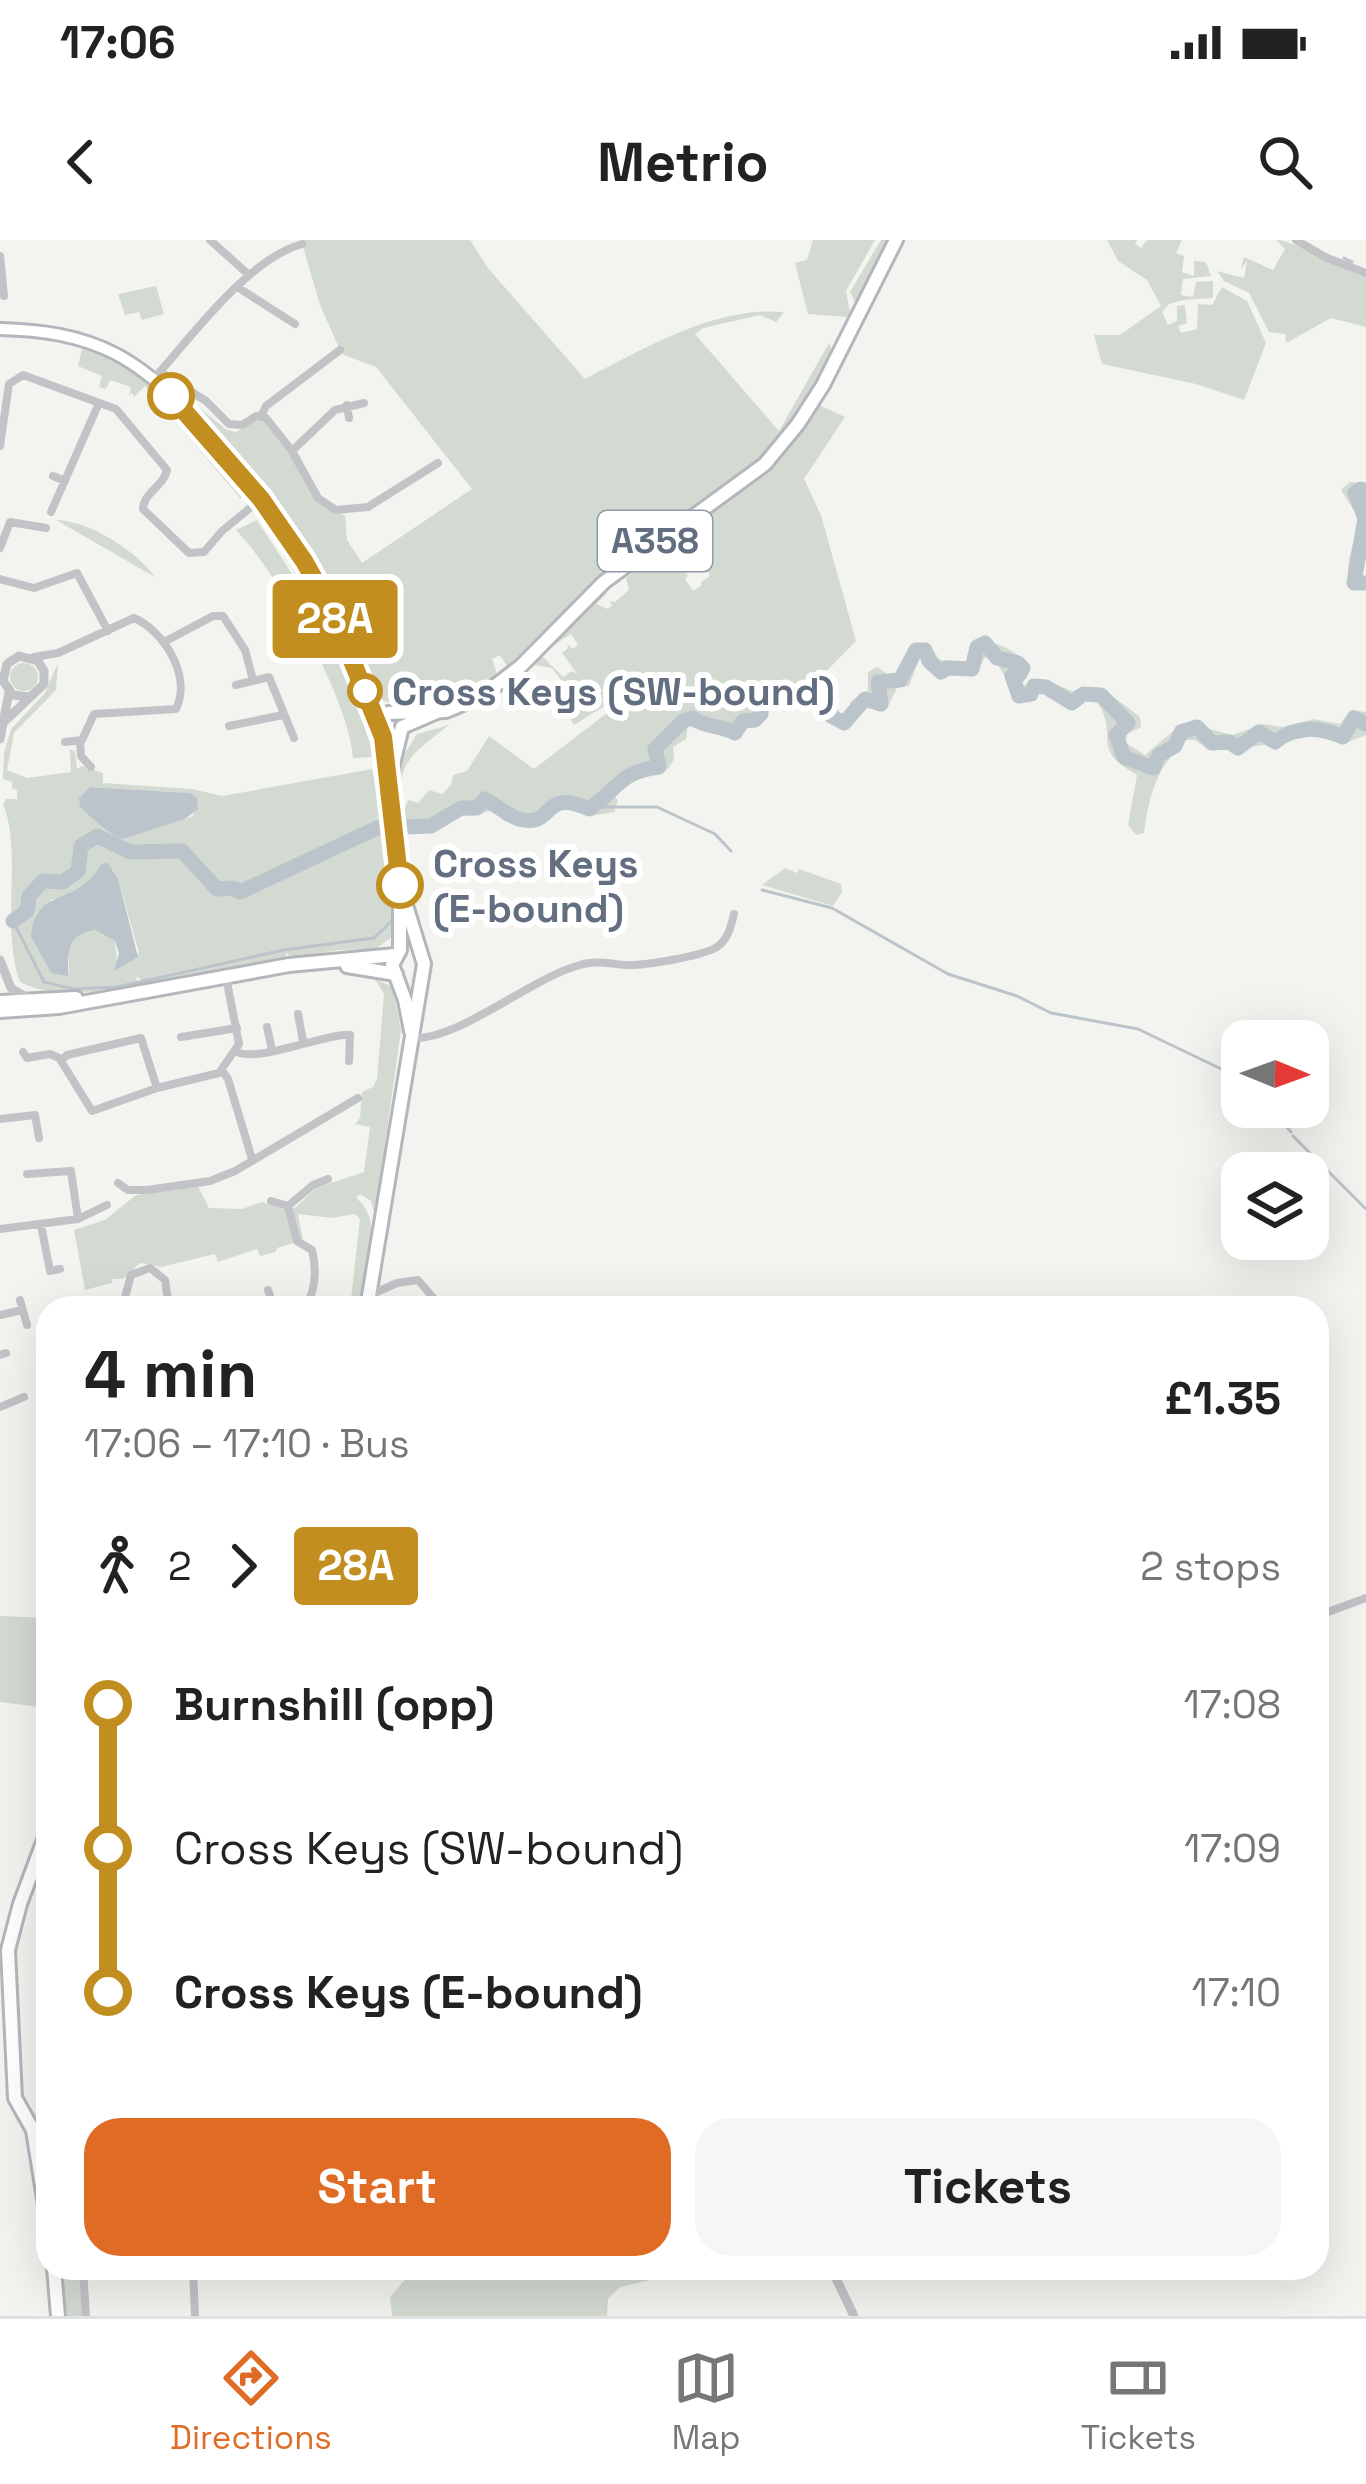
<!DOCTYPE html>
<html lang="en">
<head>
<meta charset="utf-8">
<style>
  :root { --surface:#fff; --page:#f6f6f6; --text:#222; --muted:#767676; --line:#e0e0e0; --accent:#df6b24 }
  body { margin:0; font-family:"Space Grotesk",sans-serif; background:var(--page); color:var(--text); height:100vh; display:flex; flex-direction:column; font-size:45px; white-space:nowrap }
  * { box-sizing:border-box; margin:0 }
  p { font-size:39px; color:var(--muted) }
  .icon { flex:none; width:66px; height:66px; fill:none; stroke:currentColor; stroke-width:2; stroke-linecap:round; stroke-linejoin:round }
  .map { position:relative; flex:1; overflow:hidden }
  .details { position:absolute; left:36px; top:1056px; width:1293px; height:984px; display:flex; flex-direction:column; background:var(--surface); border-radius:36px; box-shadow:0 12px 48px #0002 }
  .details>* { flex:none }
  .badge { padding:0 24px; border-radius:9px; font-size:42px; line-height:78px }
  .needle { width:78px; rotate:91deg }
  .tools { position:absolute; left:1221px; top:780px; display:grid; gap:24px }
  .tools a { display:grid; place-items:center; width:108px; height:108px; border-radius:24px; background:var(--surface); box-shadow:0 12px 48px #0002; font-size:60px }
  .map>.badge { position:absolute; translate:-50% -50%; box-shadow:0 0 0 6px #fff }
  .legs { display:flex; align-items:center; gap:18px; height:132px; padding:0 48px; font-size:39px }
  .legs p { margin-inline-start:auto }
  .summary { display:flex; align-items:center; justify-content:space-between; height:204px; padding:0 48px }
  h1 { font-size:66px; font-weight:600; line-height:90px }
  .cta { display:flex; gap:24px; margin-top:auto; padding:24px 48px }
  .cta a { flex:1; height:138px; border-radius:36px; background:var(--accent); color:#fff; font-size:48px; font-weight:600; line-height:138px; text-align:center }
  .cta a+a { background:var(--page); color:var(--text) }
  ul { padding:0 48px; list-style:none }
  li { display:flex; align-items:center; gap:42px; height:144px; font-size:45px }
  li i { display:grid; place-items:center; width:18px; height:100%; margin:0 15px; background:currentColor }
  li i::after { content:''; width:30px; height:30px; margin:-15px; border:9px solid; border-radius:50%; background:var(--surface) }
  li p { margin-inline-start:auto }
  li:first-child i { background:linear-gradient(#0000 50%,currentColor 0) }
  li:last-child i { background:linear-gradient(currentColor 50%,#0000 0) }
  .status { display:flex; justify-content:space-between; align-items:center; height:84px; padding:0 60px; background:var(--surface); direction:ltr }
  .status svg { height:33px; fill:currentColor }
  header { display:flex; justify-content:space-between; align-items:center; height:156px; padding:0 48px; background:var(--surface); font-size:54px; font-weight:600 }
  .tabs { display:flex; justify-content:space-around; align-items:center; height:168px; border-top:3px solid var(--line); background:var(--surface); font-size:33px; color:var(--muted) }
  .tabs a { display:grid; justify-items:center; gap:6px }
  .tabs .current { color:var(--accent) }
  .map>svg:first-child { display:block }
</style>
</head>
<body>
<div class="status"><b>17:06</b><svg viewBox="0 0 49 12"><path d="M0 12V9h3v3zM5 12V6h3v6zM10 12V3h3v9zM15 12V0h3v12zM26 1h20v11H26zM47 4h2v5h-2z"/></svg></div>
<header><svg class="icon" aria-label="back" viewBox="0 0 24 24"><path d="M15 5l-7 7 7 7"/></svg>Metrio<svg class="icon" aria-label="search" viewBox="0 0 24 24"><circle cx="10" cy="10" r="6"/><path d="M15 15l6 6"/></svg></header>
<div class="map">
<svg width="1366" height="2076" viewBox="0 0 1366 2076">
  <rect width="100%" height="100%" fill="#f3f4ef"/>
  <path fill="#d3dad1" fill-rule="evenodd" d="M301,0h169l18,28 97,111c60,-31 130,-73 199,-67l-8,10 -16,-7 -57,13 -8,6 84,97 50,-88 4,12 -48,80 -35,37 -151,108 -89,91 -10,-16 -8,4 6,18 -17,14 -44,15 -39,-1 -16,-5 -9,-10 -48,-102 -147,-197 49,39 9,2 19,-12 9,2 31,39 19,37 31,18 2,24 15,23 110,-74 -96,-122 -32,-12 -4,-5 -20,-45z
    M813,0h62l-29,51 4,21 -3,5 -39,-3 -13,-51 12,-3z
    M881,0h11l-37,62 -5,-10z
    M1107,0h30l-2,4 6,4 6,-8h35l-6,13 8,3 -2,16 12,4v-15l12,1 5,14 -28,3 -2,16 12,2 3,-15 17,-1v17l-30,2 -14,4 -7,8 6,13 9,-4v-15l8,-1 2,18 -9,3 3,7 16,-4 1,-25 14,1 10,-18 25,14 19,42 -22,57 -48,-16 -94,-20 -8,-29h26l41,-29 -14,-26 -29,-19z
    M1276,0c21,1 65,29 90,37v50l-35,-9 -45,25 -1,-9 -16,-2 -20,-39 -25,-12 -7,-10 27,7 3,-17 -6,8 3,-12 29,13 12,-21z
    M156,46l8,28 -22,6 -3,-8 -14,3 -7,-21z
    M82,109c18,5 37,13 52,23 27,18 110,97 107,127l-96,-113 -11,11 -2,-4 -3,3 2,-9 -21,-7 -4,9 -7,-2 3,-11 -24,-10z
    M817,164l28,13 -41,62 17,36 35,126 -43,44 14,5 15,27 8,-6v-9l18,-11v-19l9,-5 13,9 8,-3 9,-22 22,-7 11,16 28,2 2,-15 9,-8c15,2 36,12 48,23l-4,23 25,-4 24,10 18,-3 17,4 33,25 1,10 -14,7 -1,9 19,12 34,-29 10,-3 43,12 32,-11 18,3 32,-8 26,5 11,-14 15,2v23l-23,9 -28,-8 -81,14h-25l-14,-10h-8c-30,26 -38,54 -43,93l-8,2 -8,-10 9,-50c-49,-28 -17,-36 -39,-72l-11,-2 -20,5 -23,-14 -28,9c-10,-18 -11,-36 -31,-44l-9,18 -38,-1 -17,-20 -12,32 -12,2 -10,20 -23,-2 -15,18 -11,2 -26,-29 -40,3 -12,20 -29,18 -43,-14 -2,15 -13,8 1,12 -6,10 -37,9 -19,17 6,5 -4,12 -24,4 -21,-8 -12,2 -14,9 -38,3 -12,-12 -23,6 -11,-2 -17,11 -36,7 -7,-14 -2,-52 20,-32 32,-9c-37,29 -56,39 -46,89l5,-14 10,3 11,-13 13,4 9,-9 2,-10 14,-4 22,-35 45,33 73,-56 -4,-6 -29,18 -22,-37 9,-8 -9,-12 -18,-3 8,-9 21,21 9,-6 6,4 -16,-22 6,-5 -1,-5 5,6 6,-4 -7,-11 -23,15 19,-27 36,-34 4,5 -11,11 12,5 4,-4 -3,-4 6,1 14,-12 -3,-12 22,-17 9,6 11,-20 20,29 -3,3 8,12 9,-6 -1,-3 9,-6 -12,-23 -18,-5 -7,-10 80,-59z
    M1350,242l16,1v53l-9,36 4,5 5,-1v12l-16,1c-7,-24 4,-45 10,-69l-19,-30z
    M263,278c32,18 63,91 77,125l-80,-124z
    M56,280c34,1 79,30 99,57z
    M257,280l83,128 34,109 -21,1c-4,-60 -75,-184 -117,-228z
    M58,423l-2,27 -42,43 -7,37 20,8 44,-6 -1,-22 -6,-2 11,3 2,18 5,-3 21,7v10l89,6 30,7 150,-27 11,51 12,109 -4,9 -16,11 -37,1 -47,8 -4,-5 -2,6 -139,26 -9,-9 -1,11c-35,5 -84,12 -116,-5 -20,-54 3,-130 -17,-178l3,-5h11v-9l-5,-1v-7l-9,-3 1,-26 7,-24 34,-36zM91,547l99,6 7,6 -4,17 -8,3 -78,9 -6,-7zM101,624l12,5 5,9 21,75 -22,8 -2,-20 -20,-11 -21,6 -5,8v29l-19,-73c25,-5 39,-15 51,-36z
    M10 437a14 14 0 1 1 28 0a14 14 0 1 1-28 0Z
    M785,628l12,5 2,-4 42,15 1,8 -9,14 -71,-21z
    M375,739l18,8 8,43 -26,186 -4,-15 -11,-7 -4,4c30,23 10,78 5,110h-11l10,-89 -5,-5 -23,4 -34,-4 5,26 -26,8 -1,4 -16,4 -3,-7 -39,13 -3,-8 -54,13 -21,-4 -17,16h-11v4l-27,7 -11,-60 31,-10 31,-25 62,-9 11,22 33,1 20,-7 25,8 8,-2 21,-20 48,-16 6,-45 -15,-3 5,-6 2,-26 11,-5 4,-8 7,-85z
    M0,1376l48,2v90l-48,-6z
    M62,2028h18l4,48h-18z
    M415,2028h252l1,8 -48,11 -12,12 -1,17h-215l-2,-19z"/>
  <path fill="#bcc4cb" d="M90,547l100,6 7,5 1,11 -13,10 -63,20c-11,-3 -32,-23 -42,-32l-1,-9z
    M108,623l10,15 20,79 -24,14 5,-18 -4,-12 -20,-11c-30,6 -26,20 -27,46l-17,-3 -20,-37c6,-52 45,-27 70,-72z"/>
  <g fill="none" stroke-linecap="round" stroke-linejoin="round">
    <path stroke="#bcc4cb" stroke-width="3" d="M1344,18l8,4
      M1362,287l4,-2
      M594,567h63l58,27 16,17
      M762,650l70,18 116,66 69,22 34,17 87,16 104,50
      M13,681l31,61 30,7 43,-2 167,-37 90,-12 20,-19
      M1271,867l20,25
      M1293,896l73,73"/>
    <path stroke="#bcc4cb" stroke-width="15" d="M1366,251l-5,-2 -6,4 10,25 -11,65h12
      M13,681l14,-10 2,-15 14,-15 20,1 15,-11 3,-25 16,-10 33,16 52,-1 35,38 16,-1 7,4 137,-64 54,-2 30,-18h16l8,-9c11,6 22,16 34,20 36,10 22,-32 70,-10 29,-19 29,-37 70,-42l-4,-18 28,-28 9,-3c15,10 28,7 43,15l8,-12 12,-1 6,-6v-12l5,-5 46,-5 19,24 13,7 21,-24 16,5 -3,-22 22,-2 16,-30h9l4,11 12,11 6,-4 25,1 5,-22 8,-4 12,15 21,5 5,5 -4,7 -7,1 7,20 12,-2 3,-8 12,1 26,16 11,-9 18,1 27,28 -12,12 8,22 29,11 6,-13 16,-9 6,-14 16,-5 15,16 17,-1 9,6 21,-16 16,10c20,-17 45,-15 68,-5l11,-19 12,6"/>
    <defs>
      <path id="secondary" d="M0,89c41,1 79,6 116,25 79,42 179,180 218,261 17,36 27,75 43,112"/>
      <path id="primary" d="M402,487l35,-15
        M391,532l11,-45
        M347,726l49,8
        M0,762l76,-4
        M0,771l59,-4 230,-42 106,-10
        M411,791l-6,-31 -13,-35 8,-15v-65l-22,-165 10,-7 58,-2 36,-15 39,-30 83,-84 161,-118 33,-40 25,-39 73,-145
        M367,1068l57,-344 -19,-62
        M15,1858l-7,-148 12,-46 28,-75
        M15,1858l18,32 15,94
        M54,2028l4,48"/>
    </defs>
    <use href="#secondary" stroke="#b3b6bc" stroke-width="16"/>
    <use href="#primary" stroke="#b4b6bb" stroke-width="18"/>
    <path stroke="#c1c3c7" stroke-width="8" d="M210,0l39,35
      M1296,0l29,17 41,16
      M0,16l4,40
      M239,48l56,36
      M160,132l46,29 23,23 13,1 14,-9 10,2 26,33 26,47 18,12 32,-3 70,-44
      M158,134c36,-41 92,-116 144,-130
      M347,165l2,13
      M261,176l5,-10 74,-56
      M0,206l9,-62 14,-9 93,34 51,61c-3,16 -24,23 -24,39l46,44 15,-1 18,-21 39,-32
      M292,211l43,-41 29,-7
      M53,236l12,5
      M51,272l48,-109
      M0,308l10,-26 36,6
      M0,339l34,9 43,-15 31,58
      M166,401l47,-25h10l22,34 8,30
      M34,417l24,-4 76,-35c30,13 58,58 42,91l-82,5 -12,26 -17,2
      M236,445l33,-8 25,61
      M229,486l54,-11
      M80,502l1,14 10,11
      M298,774l5,27
      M267,787l5,23
      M181,797l56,-9
      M410,798c46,5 120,-60 170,-73 15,-5 31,-1 46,0 17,1 77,-9 91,-18 11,-7 14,-21 17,-33
      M23,812l4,6 23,-4 11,5
      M237,812c20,10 80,-15 107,-17h6l-1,26
      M222,830l6,9 24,80
      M157,848l-16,-50 -74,17 -6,6 31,50 65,-23 62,-15 20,-29 -13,-67
      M0,879l35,-4 4,23
      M118,943l10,7h19l63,-9 25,-10 123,-73
      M271,961l17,5
      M78,979l29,-14
      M41,985l9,46 10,-2
      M0,989l78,-10 -7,-48 -44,3
      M268,1050l6,17 4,1
      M370,1055l27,-12 21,-3 24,28
      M20,1060l7,25
      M109,1067l15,-6
      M134,1067l-10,-6 7,-26 19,-7 15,12 4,28
      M305,1068c11,-18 12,-37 7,-58l-15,-9 -9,-35 25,-21 15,-6
      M0,1075l22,-5
      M0,1115l6,-2
      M0,1167l24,-10
      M1317,1376l49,-18
      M83,2028l3,48
      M193,2028l2,48"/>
    <path stroke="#c1c3c7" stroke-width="9" d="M5,481l39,-37v-13l-6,-10 -19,-5 -12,8 -4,17 10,14 16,2
      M0,499l9,-47
      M0,720l11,28 15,9
      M831,2028l23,48"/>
    <use href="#secondary" stroke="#fff" stroke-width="10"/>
    <use href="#primary" stroke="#fff" stroke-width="12"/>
  </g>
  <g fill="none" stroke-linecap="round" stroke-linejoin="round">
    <defs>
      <path id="line-1" d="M171,156l90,103 43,62 28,50 51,126 17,148"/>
    </defs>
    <use href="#line-1" stroke="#fff" stroke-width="27"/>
    <use href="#line-1" stroke="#c18e1f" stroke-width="18"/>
  </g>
  <g fill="#fff" stroke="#c18e1f" stroke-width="6">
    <circle cx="171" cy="156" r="21"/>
    <circle cx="365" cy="451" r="15"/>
    <circle cx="400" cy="645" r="21"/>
  </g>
  <g text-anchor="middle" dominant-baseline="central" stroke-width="12" stroke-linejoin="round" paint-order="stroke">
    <rect fill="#fff" stroke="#929aa6" stroke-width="3" x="598" y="271" width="114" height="60" rx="9"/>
    <g font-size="36" font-weight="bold" fill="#636f80">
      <text x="655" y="301">A358</text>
    </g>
    <g font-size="39" font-weight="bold" fill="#636f80" stroke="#fff" text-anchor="start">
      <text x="392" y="451">Cross Keys (SW-bound)</text>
      <text x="433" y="623">Cross Keys<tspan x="433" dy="45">(E-bound)</tspan></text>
    </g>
  </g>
</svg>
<div class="tools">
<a><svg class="needle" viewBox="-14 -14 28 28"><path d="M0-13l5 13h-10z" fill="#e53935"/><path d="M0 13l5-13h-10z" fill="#767676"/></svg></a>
<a><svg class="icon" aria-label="layers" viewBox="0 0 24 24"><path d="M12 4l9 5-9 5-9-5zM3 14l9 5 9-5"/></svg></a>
</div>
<b class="badge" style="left:335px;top:379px;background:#c18e1f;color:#fff">28A</b>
<section class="details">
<div class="summary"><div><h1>4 min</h1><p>17:06 – 17:10 · Bus</p></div><b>£1.35</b></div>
<div class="legs"><svg class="icon" aria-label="walk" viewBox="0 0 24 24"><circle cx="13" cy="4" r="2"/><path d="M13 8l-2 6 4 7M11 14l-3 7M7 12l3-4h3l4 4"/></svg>2<svg class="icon" aria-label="forward" viewBox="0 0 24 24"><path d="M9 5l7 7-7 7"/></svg><b class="badge" style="background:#c18e1f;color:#fff">28A</b><p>2 stops</p></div>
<ul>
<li><i style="color:#c18e1f"></i><b>Burnshill (opp)</b><p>17:08</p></li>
<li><i style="color:#c18e1f"></i><span>Cross Keys (SW-bound)</span><p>17:09</p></li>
<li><i style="color:#c18e1f"></i><b>Cross Keys (E-bound)</b><p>17:10</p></li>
</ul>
<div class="cta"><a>Start</a><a>Tickets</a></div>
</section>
</div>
<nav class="tabs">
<a class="current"><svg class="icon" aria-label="directions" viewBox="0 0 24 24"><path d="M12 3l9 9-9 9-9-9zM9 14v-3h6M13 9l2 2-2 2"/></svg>Directions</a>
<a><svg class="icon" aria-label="map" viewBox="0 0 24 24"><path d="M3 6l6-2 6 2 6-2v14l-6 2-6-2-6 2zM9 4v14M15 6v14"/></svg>Map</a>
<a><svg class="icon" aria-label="tickets" viewBox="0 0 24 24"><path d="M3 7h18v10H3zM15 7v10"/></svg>Tickets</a>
</nav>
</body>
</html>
